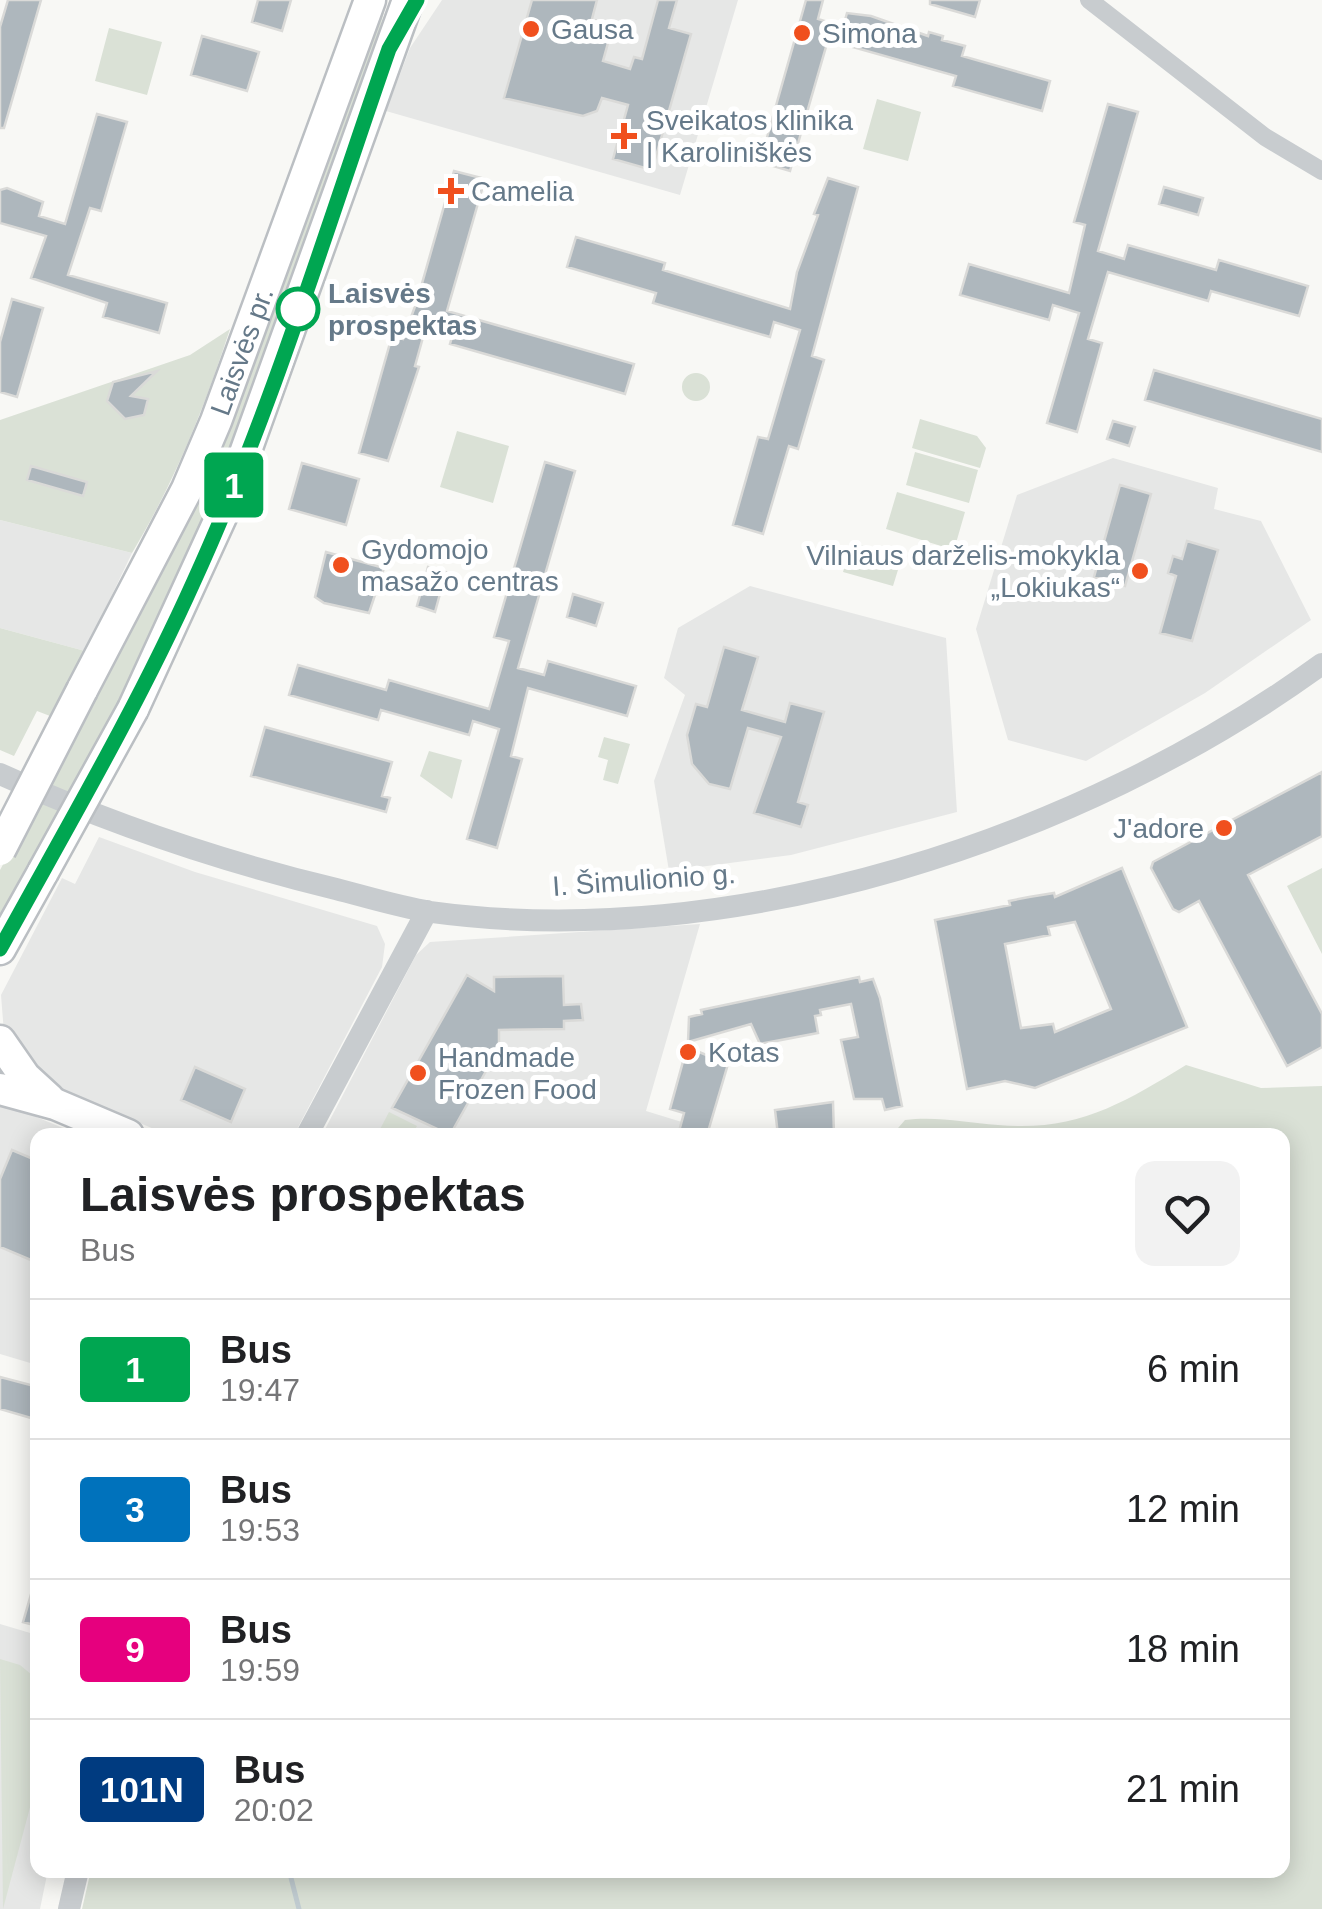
<!DOCTYPE html>
<html lang="en">
<head>
<meta charset="utf-8">
<style>
  :root { --surface:#fff; --page:#f2f2f2; --text:#202124; --muted:#757577; --line:#e0e0e0 }
  body { margin:0; font-family:Arial,sans-serif; background:var(--page); color:var(--text); height:100vh; display:flex; flex-direction:column; font-size:38px; white-space:nowrap }
  * { box-sizing:border-box; margin:0 }
  p { font-size:32px; color:var(--muted) }
  .icon { flex:none; width:55px; height:55px; fill:none; stroke:currentColor; stroke-width:2; stroke-linecap:round; stroke-linejoin:round }
  .map { position:relative; flex:1; overflow:hidden }
  .side { position:absolute; left:30px; top:1128px; width:1260px; height:750px; display:flex; flex-direction:column; background:var(--surface); border-radius:20px; box-shadow:0 5px 25px #0003 }
  .side>* { flex:none }
  .badge { padding:0 20px; border-radius:8px; font-size:35px; line-height:65px }
  .map>.badge { position:absolute; translate:-50% -50%; box-shadow:0 0 0 5px #fff }
  .round { display:grid; place-items:center; flex:none; width:105px; height:105px; border-radius:20px; background:var(--page) }
  .overview { display:flex; align-items:center; justify-content:space-between; height:170px; padding:0 50px }
  h1 { font-size:48px; font-weight:700; line-height:75px }
  ul { padding:0; list-style:none }
  li { display:flex; align-items:center; gap:30px; height:140px; padding:0 50px; border-top:2px solid var(--line) }
  li div { flex:1 }
  li b { display:block; font-size:38px }
  li em { font-style:normal }
  li .badge { min-width:110px; font-weight:700; text-align:center }
  .map>svg:first-child { display:block }
</style>
</head>
<body>
<div class="map">
<svg width="1322" height="1909" viewBox="0 0 1322 1909">
  <rect width="100%" height="100%" fill="#f8f8f5"/>
  <path fill="#e6e7e6" d="M442,0h296l-58,195 -294,-84 24,-63z
    M1113,458l105,30 -4,21 47,12 50,99 -106,73 -119,68 -78,-21 -32,-111 41,-134z
    M0,520l132,33 -47,98 -85,-23z
    M750,586l196,52 11,174 -166,43 -122,16 -15,-90 31,-86 -21,-17 14,-50z
    M99,837l96,35 182,54 8,18 -3,23 -88,168h-126l-136,-58 -28,-44 -3,-38 61,-117 13,6z
    M700,924l-54,187 78,24h-402l94,-180 14,-13z
    M0,1102l80,33h-42l-1,230 -37,-11z
    M0,1624l37,11 1,235h10l-8,39h-40z"/>
  <path fill="#dae1d6" d="M387,0l-16,63 -152,419 -81,183 -138,261v-56l179,-330z
    M109,28l53,14 -15,53 -52,-14z
    M877,99l44,13 -13,49 -45,-12z
    M230,329c-26,80 -55,152 -98,224l-132,-33v-100l190,-65z
    M682 387a14 14 0 1 1 28 0a14 14 0 1 1-28 0Z
    M920,419l57,17 9,12 -6,20 -68,-20z
    M457,431l52,15 -16,57 -53,-16z
    M915,452l63,18 -9,33 -63,-18z
    M897,492l68,20 -11,38 -68,-21z
    M852,542l50,15 -9,29 -50,-14z
    M0,628l85,23 -35,65 -13,-5 -23,45 -14,-6z
    M604,737l26,7 -12,40 -15,-4 5,-20 -10,-3z
    M429,751l33,9 -10,39 -32,-23z
    M1322,868v86l-35,-68z
    M1186,1065l75,23 61,-2v823h-1240l9,-39h1191v-735h-390l13,-15c33,-4 61,3 93,5 78,7 124,-21 188,-60z
    M389,1112l28,14 -5,9h-35z
    M0,1659l20,6 18,15 -1,101 -34,128z"/>
  <g fill="none" stroke-linecap="round" stroke-linejoin="round">
    <path stroke="#c1ccd1" stroke-width="5" d="M289,1870l10,39"/>
  </g>
  <path fill="#aeb7bd" stroke="#dadad8" stroke-width="2.5" fill-rule="evenodd" d="M8,0h33l-37,128h-4v-101z
    M258,0h33l-9,31 -30,-9z
    M532,0h65l-5,19 21,6 -10,36 27,8 4,-12 8,2 16,-59h19l-8,28 22,6 -39,136 -39,-11 15,-54 -26,-7 -5,13 -14,5 -79,-18z
    M806,0h17l-5,19 25,8 4,-14 24,3 57,20 1,-4 14,4 -1,4 23,6 -3,10 88,25 -8,30 -89,-25 3,-10 -128,-36 -38,131 -30,-9z
    M930,0h50l-5,17 -45,-13z
    M202,36l57,16 -12,39 -56,-16z
    M1108,104l30,8 -40,139 26,8 4,-14 88,25 3,-10 89,26 -9,30 -88,-25 -3,10 -100,-29 -20,67 14,4 -25,89 -30,-9 32,-110 -26,-8 -4,15 -89,-25 9,-31 100,29 16,-68 -11,-3z
    M97,114l30,8 -26,89 -11,-3 -22,67 99,28 -8,30 -56,-16 4,-14 -76,-25 15,-42 -46,-13v-33l7,-2 36,14 -4,14 26,8z
    M454,171l31,8 -38,132 187,53 -9,30 -175,-50 4,-14 -27,-7 -12,43 4,1 -31,94 -29,-8 33,-117 11,3 14,-38z
    M828,178l30,9 -46,169 12,4 -26,89 -9,-3 -26,88 -30,-9 25,-88 10,2 32,-109 -26,-8 -4,15 -117,-34 3,-10 -89,-26 9,-30 89,26 -2,7 127,39 7,-37 21,-57 -4,-1z
    M1164,187l39,11 -5,17 -39,-11z
    M12,299l31,9 -26,89 -17,-5v-50z
    M1154,370l168,49v33l-177,-52z
    M157,371l-26,25 17,3 -4,16 -19,4 -18,-18 6,-19z
    M1113,421l22,6 -6,19 -22,-7z
    M545,462l30,9 -57,197 26,7 4,-14 88,25 -9,30 -99,-28 -17,68 11,3 -25,89 -30,-9 32,-110 -26,-8 -4,14 -88,-25 -3,10 -89,-25 9,-30 88,25 3,-10 100,29 20,-68 -15,-4z
    M302,463l57,16 -13,46 -57,-16z
    M31,466l56,16 -4,14 -56,-16z
    M1120,485l31,9 -26,92 -31,-9z
    M1187,541l31,9 -26,91 -32,-8 16,-57 -8,-3 5,-17 9,3z
    M326,552l58,16 -15,45 -45,-10 -9,-6z
    M428,567l18,5 -11,40 -18,-6z
    M573,594l30,9 -7,23 -29,-9z
    M724,647l34,10 -16,53 43,12 5,-19 34,9 -26,90 10,3 -7,22 -47,-14 27,-76 -33,-9 -18,61 -21,-5 -17,-20 -5,-29 9,-31 11,3z
    M265,727l127,35 -10,34 8,2 -4,14 -135,-36z
    M1322,772v64l-74,39 74,139v33l-35,19 -88,-165 -20,11 -6,-3 -22,-41 2,-6z
    M1122,868l65,159 -152,61 -30,-7 -38,8 -32,-169 75,-15 -1,-4 20,-4 25,-4 1,4zM1075,922l36,87 -56,23 -2,-8 -32,4 -16,-84 45,-9 -2,-8z
    M467,975l27,16v-14l69,-1 1,29 17,-1 2,16 -19,1v8l-65,1v18l-49,87 -58,-27z
    M859,977l1,5 13,-3 7,19 22,108 -17,4 -3,-11h-28l-13,-59 17,-3 -7,-33 -31,6 1,5 -6,1 3,17 -58,11 -9,-20 -63,18 1,-25 13,-3 -1,-4z
    M687,1047l41,17 -21,71h-29l6,-22 -14,-4z
    M195,1067l50,22 -14,33 -50,-22z
    M833,1102l1,33h-56l-3,-25z
    M12,1150l26,11v102l-38,-16v-68z
    M0,1377l38,10v33l-38,-11z
    M34,1584l4,1v41l-15,-4z"/>
  <g fill="none" stroke-linecap="round" stroke-linejoin="round">
    <defs>
      <g id="primary">
        <path id="s1" d="M82,690l105,-201 29,-68 154,-421"/>
        <path d="M133,709l93,-203 182,-506"/>
        <path d="M0,949l43,-77"/>
        <path d="M0,1041l25,36 24,22"/>
        <path d="M0,1089l55,15 73,31"/>
      </g>
    </defs>
    <use href="#primary" stroke="#bbbfc3" stroke-width="35"/>
    <path stroke="#c8cccf" stroke-width="18" d="M1089,0l176,137 57,34"/>
    <path stroke="#c8cccf" stroke-width="22" d="M0,774c108,49 220,87 336,115 31,8 63,18 95,23 301,41 649,-72 891,-248
      M307,1135l120,-224
      M69,1909l9,-39"/>
    <use href="#primary" stroke="#fff" stroke-width="30"/>
    <defs>
      <path id="primary-bridge" d="M0,850l82,-160
        M43,872l90,-163"/>
    </defs>
    <use href="#primary-bridge" stroke="#bbbfc3" stroke-width="35" stroke-linecap="butt"/>
    <use href="#primary-bridge" stroke="#fff" stroke-width="30"/>
  </g>
  <g fill="none" stroke-linecap="round" stroke-linejoin="round">
    <defs>
      <path id="line" d="M0,949c67,-122 137,-241 194,-368 78,-171 133,-354 195,-532l28,-49"/>
    </defs>
    <use href="#line" stroke="#fff" stroke-width="22"/>
    <use href="#line" stroke="#00a651" stroke-width="15"/>
  </g>
  <g fill="#f0501e" stroke="#fff" stroke-width="4">
    <circle cx="531" cy="29" r="10"/>
    <circle cx="802" cy="33" r="10"/>
    <path d="M619 121h10v10h10v10h-10v10h-10v-10h-10v-10h10z"/>
    <path d="M446 176h10v10h10v10h-10v10h-10v-10h-10v-10h10z"/>
    <circle cx="341" cy="565" r="10"/>
    <circle cx="1140" cy="571" r="10"/>
    <circle cx="1224" cy="828" r="10"/>
    <circle cx="688" cy="1052" r="10"/>
    <circle cx="418" cy="1073" r="10"/>
  </g>
  <circle fill="#fff" stroke="#00a651" stroke-width="5" cx="298" cy="309" r="20"/>
  <g text-anchor="middle" dominant-baseline="central" stroke-width="10" stroke-linejoin="round" paint-order="stroke">
    <g font-size="28" fill="#657989" stroke="#fff" text-anchor="start">
      <text x="551" y="29">Gausa</text>
      <text x="822" y="33">Simona</text>
      <text x="646" y="120">Sveikatos klinika<tspan x="646" dy="32">| Karoliniškės</tspan></text>
      <text x="471" y="191">Camelia</text>
      <text x="361" y="549">Gydomojo<tspan x="361" dy="32">masažo centras</tspan></text>
      <text x="1120" y="555" text-anchor="end">Vilniaus darželis-mokykla<tspan x="1120" dy="32">„Lokiukas“</tspan></text>
      <text x="1204" y="828" text-anchor="end">J'adore</text>
      <text x="708" y="1052">Kotas</text>
      <text x="438" y="1057">Handmade<tspan x="438" dy="32">Frozen Food</tspan></text>
    </g>
    <g font-size="28" font-weight="bold" fill="#657989" stroke="#fff" text-anchor="start">
      <text x="328" y="293">Laisvės<tspan x="328" dy="32">prospektas</tspan></text>
    </g>
    <g font-size="28" fill="#657989" stroke="#fff">
      <text stroke="none"><textPath href="#s1" startOffset="375">Laisvės pr.</textPath></text>
      <text transform="translate(644 880) rotate(-4)">I. Šimulionio g.</text>
    </g>
  </g>
</svg>
<b class="badge" style="left:234px;top:485px;background:#00a651;color:#fff">1</b>
<section class="side">
<div class="overview"><div><h1>Laisvės prospektas</h1><p>Bus</p></div><a class="round"><svg class="icon" aria-label="heart" viewBox="0 0 24 24"><path d="M12 20l-8-8c-3-5 5-10 8-4 3-6 11-1 8 4z"/></svg></a></div>
<ul>
<li><span class="badge" style="background:#00a651;color:#fff">1</span><div><b>Bus</b><p>19:47</p></div><em>6 min</em></li>
<li><span class="badge" style="background:#0072bc;color:#fff">3</span><div><b>Bus</b><p>19:53</p></div><em>12 min</em></li>
<li><span class="badge" style="background:#e6007e;color:#fff">9</span><div><b>Bus</b><p>19:59</p></div><em>18 min</em></li>
<li><span class="badge" style="background:#003b80;color:#fff">101N</span><div><b>Bus</b><p>20:02</p></div><em>21 min</em></li>
</ul>
</section>
</div>
</body>
</html>
